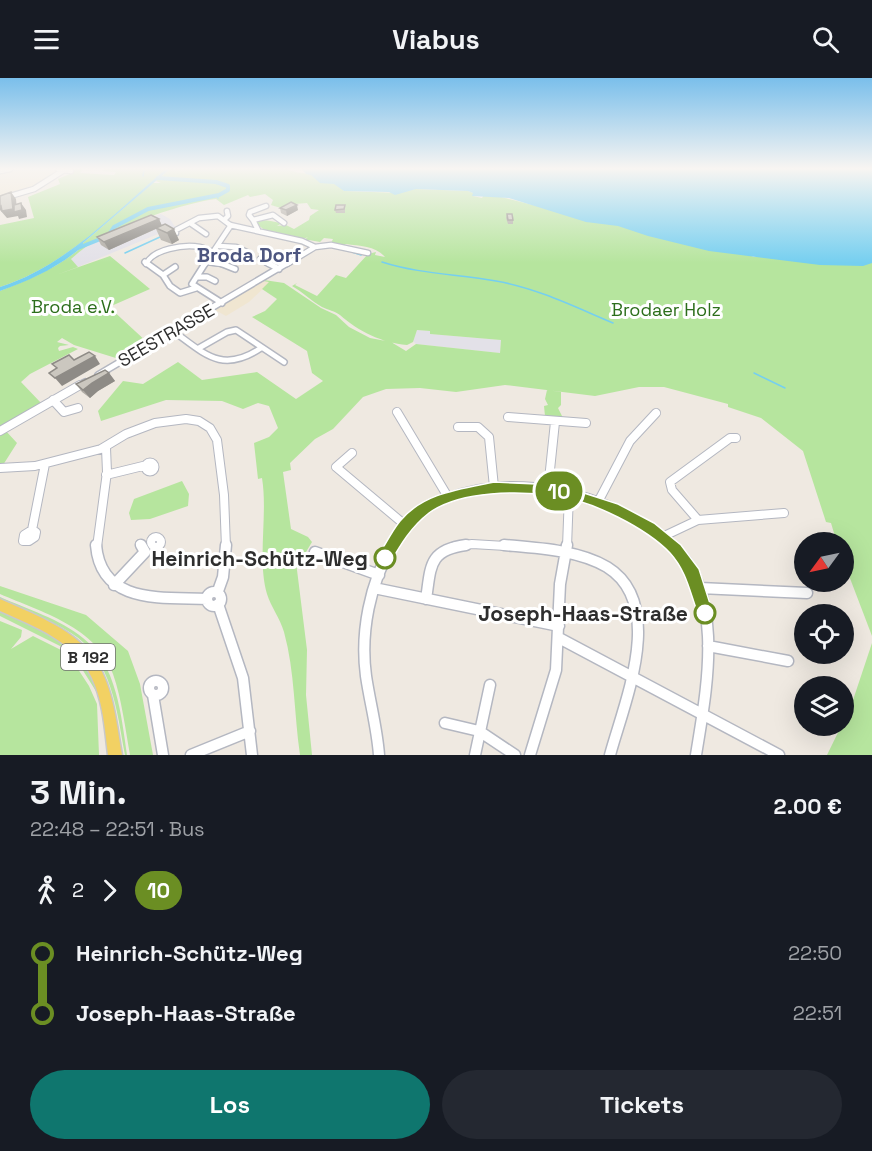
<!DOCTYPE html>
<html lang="de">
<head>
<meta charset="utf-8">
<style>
  :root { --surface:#171b24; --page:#242831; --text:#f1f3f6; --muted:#9ea1a6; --accent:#0f766e }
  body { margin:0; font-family:"Space Grotesk",sans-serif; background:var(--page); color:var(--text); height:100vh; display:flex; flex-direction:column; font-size:22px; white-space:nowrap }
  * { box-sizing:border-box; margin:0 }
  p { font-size:20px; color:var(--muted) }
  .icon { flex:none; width:33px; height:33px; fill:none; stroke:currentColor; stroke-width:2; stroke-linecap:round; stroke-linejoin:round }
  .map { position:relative; height:677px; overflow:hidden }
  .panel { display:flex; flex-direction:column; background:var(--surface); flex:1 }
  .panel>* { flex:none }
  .badge { padding:0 12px; border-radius:20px; font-size:21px; line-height:39px }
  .needle { width:39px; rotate:237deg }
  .fabs { position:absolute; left:794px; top:454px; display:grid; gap:12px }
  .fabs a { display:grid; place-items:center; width:60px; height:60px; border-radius:50%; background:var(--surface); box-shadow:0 6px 24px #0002; font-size:30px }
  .map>.badge { position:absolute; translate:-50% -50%; box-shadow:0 0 0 3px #fff }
  .legs { display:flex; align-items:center; gap:9px; height:66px; padding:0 30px; font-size:20px }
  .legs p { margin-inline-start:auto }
  .headline { display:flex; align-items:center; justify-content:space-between; height:102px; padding:0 30px }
  h1 { font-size:33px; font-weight:700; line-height:45px }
  .cta { display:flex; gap:12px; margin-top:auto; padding:12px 30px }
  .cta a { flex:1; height:69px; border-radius:36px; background:var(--accent); color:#fff; font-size:24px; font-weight:700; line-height:69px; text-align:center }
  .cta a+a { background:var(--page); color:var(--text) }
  ul { padding:0 30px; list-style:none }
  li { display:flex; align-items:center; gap:21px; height:60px; font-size:22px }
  li i { display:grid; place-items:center; width:9px; height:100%; margin:0 8px; background:currentColor }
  li i::after { content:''; width:15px; height:15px; margin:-8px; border:4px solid; border-radius:50%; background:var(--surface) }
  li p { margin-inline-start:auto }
  li:first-child i { background:linear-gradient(#0000 50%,currentColor 0) }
  li:last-child i { background:linear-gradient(currentColor 50%,#0000 0) }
  header { display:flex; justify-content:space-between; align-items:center; height:78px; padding:0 30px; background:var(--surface); font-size:27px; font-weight:700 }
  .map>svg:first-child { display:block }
</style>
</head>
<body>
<header><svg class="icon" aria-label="menu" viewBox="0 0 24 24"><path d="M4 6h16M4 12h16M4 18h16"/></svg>Viabus<svg class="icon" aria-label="search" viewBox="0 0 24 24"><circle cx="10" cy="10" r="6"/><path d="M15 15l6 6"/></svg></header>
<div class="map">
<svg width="872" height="677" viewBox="0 0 872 677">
  <rect width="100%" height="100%" fill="#efe9e1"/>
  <path fill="#e3e1e8" d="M161,136l9,5 5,8 -97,40 -8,-8 24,-19z
    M417,252l13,1v3l71,6 -1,13 -84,-9 -3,-3z"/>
  <path fill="#f0e6d1" d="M26,91l32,2 -22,15 -36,12v-26z
    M263,203l7,1 -21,20 -23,14 -11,-6z"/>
  <path fill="#b6e59e" d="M65,91h18l-3,4 34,2 2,-3 -14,-1 3,-2h61c-51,44 -100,97 -166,118v-62l34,-7 -6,-21 32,-13 -2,-5 14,-6v-4z
    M170,91h117c13,7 35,2 47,11 4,3 6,8 10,11l55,2 16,-4 53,2 5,2v3l9,2 3,-5 104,26 142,29 23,9h118v379l-29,-76v-17h-6l-6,-20 -5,-1 -23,-71 -42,-33 -33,-11v-3l-64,-17h-25l-44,9 -90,-11 -49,7 -36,-4 -34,1 -23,8 -30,32 -18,10 -25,24 1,7 -8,2 8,57 17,8 4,5 -9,15 -8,-3 12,96 -1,45 6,60h-12c-6,-41 -5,-83 -16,-123 -4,-14 -13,-25 -17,-38 -10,-33 1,-80 -5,-116l-4,1 -4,-36 15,-6 9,-9 -9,-22 -11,-3 -15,6 -21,-8 -56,-1 -65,21 -3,-10 25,-30 20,3 35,-22 24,18 55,-8 39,27 27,-18 -11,-8 -5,-22 -55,-34 13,-6 12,-12 -15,-10 7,-7 -6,-1 -38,23 39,-24 20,3 37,25 15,7 13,12 21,11 21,4 15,9 10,-7 84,9 1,-13 -71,-6v-3l-13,-1 -4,12 -6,3c-25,-2 -49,-14 -67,-30 -5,-4 -12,-5 -18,-8 -11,-6 -19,-15 -30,-21l5,-3 -2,2 22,11 19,-21 10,3 22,-24 8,-2 -1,3 10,2c-9,-11 -25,-11 -39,-13l-3,2 -12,-3 2,-4 -9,-1 -4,4 -11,-2 -2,2 -3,-2 4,-3c-13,7 -45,-3 -53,-16 10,-3 17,1 27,2l-5,3 9,-1 8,4 15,-9 1,-4 9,-6 -8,-1 -4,-6 -13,1 -10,5 -13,-4 2,-5 -8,-6 -15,3 -2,-2 -24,10 -8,-6c-28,3 -100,27 -123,43 -8,5 -15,11 -22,17l7,8 -22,8 54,-19 40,33 -41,18 39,36 -29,16 -45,-14 -12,-7 -5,4 12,3 -9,1 -2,2 1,3 14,-4 5,2 -48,25 -9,8 21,22 -42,24v-137c30,-12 58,-23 83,-45v-3l70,-60h8l-5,-2z
    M547,312l14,2v13l-3,3 5,10 -18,-2 -1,-10 4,-1 -3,-6z
    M5,352l12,13 -14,22h-3v-33z
    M182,403l7,13 -1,12 -38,13 -19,1 -2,-7 5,-14z
    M0,508l86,29 42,36 12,33 13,71h-23c-5,-27 -8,-55 -17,-81 -16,-47 -72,-62 -113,-80z
    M0,519c27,12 60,22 83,41 34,27 38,77 44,117h-2c-8,-43 -13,-97 -54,-122 -21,-14 -48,-22 -71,-33z
    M0,532c42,18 87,38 99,86l-22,-35 -13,-13 -64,-32z
    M0,543l22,9 -1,7 -10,12 22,-13 28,14 13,13 15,23 8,18 2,51h-99z
    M872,565v112h-45l24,-49z"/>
  <path fill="#75cff0" d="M166,91h4l-87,74v3c-24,21 -52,34 -83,45v-4c66,-21 114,-74 166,-118z
    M302,91h570v94l-9,3 -43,-1 -111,-14 -61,-15 -30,-10 -32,-4 -77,-24 -37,-2 1,-3 -5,-2 -52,-2 -21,6 -6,-3 -45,-1 -10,-7 -14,-1 -9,-8 -5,-1z"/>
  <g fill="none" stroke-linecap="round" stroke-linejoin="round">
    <path stroke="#75cff0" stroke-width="1.5" d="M143,98l1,-7
      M217,117l1,3
      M352,174l9,3
      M125,175l35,-16
      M382,184c37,12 76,12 114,19 41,7 79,26 117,42
      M754,295l31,15"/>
    <path stroke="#75cff0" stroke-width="4" d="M78,170l30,-12 6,-9 34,-18 71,-14 9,-5v-4l-12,-4 -58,-4"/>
    <defs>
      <path id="minor-far3" d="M58,91l13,2
        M0,93l10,-2
        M0,121l34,-10 30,-19
        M225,141l3,-3 -1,-5
        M253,142l-4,-5 1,-3 16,-6
        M190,145l16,11
        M258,152l-5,-10 20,-5 11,8
        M176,155v-3l23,-12 19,-2 12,9 72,16 13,6 16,-2 37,8
        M219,168l17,1 15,7
        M260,181l9,5
        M208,184l14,2
        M146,186c7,-15 38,-20 54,-17 5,1 9,4 14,5
        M205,186l26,-39
        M287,186l28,-17"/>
      <path id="minor-far2" d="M145,184l18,13 7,11 10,7 16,-5
        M206,184l-14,22 30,19
        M210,184l10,1 15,6
        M266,184l13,7
        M163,197l12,-8
        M197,199h10l8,4
        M173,253c32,23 49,43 88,17
        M199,270l28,-16 9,-2 48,32
        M98,297l191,-113
        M77,308l8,-4"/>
      <path id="minor-far1" d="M53,322l11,12 14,-4
        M397,334l51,85
        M508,339l78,6
        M458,349h20l11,10 5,50
        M0,353l80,-46
        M352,375l-16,14 69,58
        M145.5 389a4.5 4.5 0 1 1 9 0a4.5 4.5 0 1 1-9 0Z
        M0,390l35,-2 66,-17 25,-15 29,-11 31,-4 13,2 11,7 7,12 7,55 2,52
        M106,397l41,-10
        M548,411l7,-67
        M598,424l32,-61 26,-28
        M698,442l-26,-30 -2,-8 60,-44h6
        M32,452l13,-66
        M32,452l4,2 -1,5 -6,4h-6l1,-6z
        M151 464a5 5 0 1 1 10 0a5 5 0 1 1-10 0Z
        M662,459l36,-17 86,-7
        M140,466l2,3
        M97,469l10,-75 -1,-24
        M391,469c42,-77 155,-70 224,-39 22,10 40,24 57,39
        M453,469l19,-3 51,3
        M567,469l2,-54"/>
      <path id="minor" d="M96,467c5,60 66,52 111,54
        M504,467c33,3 74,5 103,22 60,37 17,136 3,188
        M671,467c56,48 35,147 25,210
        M315,474l64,23
        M114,507l31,-33 -4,-7
        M374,510l185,38
        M700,510l107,5
        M218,513l5,-14 3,-32
        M207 521a7 7 0 1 1 14 0a7 7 0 1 1-14 0Z
        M426,521c5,-32 2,-49 40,-54
        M218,526l25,74 9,77
        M559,560l220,117
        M708,568l80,15
        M149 610a7 7 0 1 1 14 0a7 7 0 1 1-14 0Z
        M153,617l10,60
        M445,645l34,8 36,24
        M191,677l59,-24
        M379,677c-2,-27 -9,-52 -13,-79 -6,-44 4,-92 26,-131
        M475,677l15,-70
        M530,677l26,-85 4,-86 7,-39"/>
      <path id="major" d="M0,521c29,13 71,29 91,55 22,28 25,67 31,101h-14c-3,-25 -5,-54 -16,-77 -16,-36 -58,-52 -92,-67z"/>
    </defs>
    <use href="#minor-far3" stroke="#b4b7c1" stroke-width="7"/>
    <use href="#minor-far2" stroke="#b4b7c1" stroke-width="8"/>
    <use href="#minor-far1" stroke="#b4b7c1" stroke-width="10"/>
    <use href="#minor" stroke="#b4b7c1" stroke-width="13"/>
    <use href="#major" stroke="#c9c9c9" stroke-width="3"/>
    <use href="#minor-far3" stroke="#fff" stroke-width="4.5"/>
    <use href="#minor-far2" stroke="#fff" stroke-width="5"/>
    <use href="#minor-far1" stroke="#fff" stroke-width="8"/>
    <use href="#minor" stroke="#fff" stroke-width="10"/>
    <use href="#major" fill="#f2d163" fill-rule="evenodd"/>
  </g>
  <path fill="#afaba4" d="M345,127v8h-9l-1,-3z
    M280,130l18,2 -11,6 -6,-3z
    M507,136l6,6v4h-5l-2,-6z
    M159,141l3,7 17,14 -7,4 -11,-4 -5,-11 -47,21 -8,-5 -4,-8z
    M109,295l6,8 -17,10 -8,7 -8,-6 -6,-8z"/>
  <path fill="#8e8b86" d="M11,114l5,7 1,12 4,-8 5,7 1,7 -8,2 -1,-3 -11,2 -7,-8v-3z
    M297,127l1,5 -11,6 -1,-6z
    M159,141l3,7 -53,24 -5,-8z
    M174,151l5,11 -7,4 -5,-11z
    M95,278l5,8 -38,22 -7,-8z
    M109,295l6,8 -17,10 -8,7 -7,-8 9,-7z"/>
  <path fill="#cbc7bf" stroke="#8e8b86" stroke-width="1.5" d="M11,114l2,17 -11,2 -1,-5 -1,1v-11z
    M291,124l6,3 -11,5 -6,-2z
    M21,125l1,7 -8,2v-7z
    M336,127h9l-1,4 -9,1z
    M507,136h5l1,6h-5z
    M151,137l8,4 -55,23 -7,-5z
    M165,146l9,5 -7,4 -11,-5z
    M89,274l6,4 -40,22 -6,-5 8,-5 -5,-4 17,-9 5,5z
    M105,292l4,3 -17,10 -9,7 -7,-6z"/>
  <linearGradient id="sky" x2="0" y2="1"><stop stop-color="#7abfeb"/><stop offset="0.49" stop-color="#f8f5f2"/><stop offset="1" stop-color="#f8f5f2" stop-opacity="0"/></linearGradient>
  <rect width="872" height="185" fill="url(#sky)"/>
  <path fill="#6b8e23" stroke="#fff" stroke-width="1.5" d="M494,404l65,3 59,19 36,19 27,22 18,24 14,44 -2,6 -6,2 -5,-2c-10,-24 -12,-46 -30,-66 -24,-25 -78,-52 -113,-57 -37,-5 -96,-6 -128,17 -18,14 -28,31 -39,50l-5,2 -5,-2 -2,-5 2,-5c6,-10 12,-22 20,-32 23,-28 60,-32 94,-39z"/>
  <g fill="#fff" stroke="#6b8e23" stroke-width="3">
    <circle cx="385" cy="480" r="10"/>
    <circle cx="705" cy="535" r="10"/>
  </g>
  <g text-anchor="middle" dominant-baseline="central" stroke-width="6" stroke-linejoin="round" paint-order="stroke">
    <rect fill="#fff" stroke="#6d6d6d" stroke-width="1.5" x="61" y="566" width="54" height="26" rx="4.5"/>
    <g font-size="16" font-weight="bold" fill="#2e2e2e">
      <text x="88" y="579">B 192</text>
    </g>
    <g font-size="18" fill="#2c6e1b" stroke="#fff">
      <text x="73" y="228">Broda e.V.</text>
      <text x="666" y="231">Brodaer Holz</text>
    </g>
    <g font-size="18" fill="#2e2e2e" stroke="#fff">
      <text transform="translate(166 257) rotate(-30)">SEESTRASSE</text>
    </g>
    <g font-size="20" font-weight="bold" fill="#4d5680" stroke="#fff">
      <text x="249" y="177">Broda Dorf</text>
    </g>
    <g font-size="21" font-weight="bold" fill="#2e2e2e" stroke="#fff" text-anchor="end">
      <text x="368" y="480">Heinrich-Schütz-Weg</text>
      <text x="688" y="535">Joseph-Haas-Straße</text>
    </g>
  </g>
</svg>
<div class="fabs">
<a><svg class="needle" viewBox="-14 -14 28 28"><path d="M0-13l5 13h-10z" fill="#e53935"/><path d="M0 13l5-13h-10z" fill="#9ea1a6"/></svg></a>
<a><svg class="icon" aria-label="locate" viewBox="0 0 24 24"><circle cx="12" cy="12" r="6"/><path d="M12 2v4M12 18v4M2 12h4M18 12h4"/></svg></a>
<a><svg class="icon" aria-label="layers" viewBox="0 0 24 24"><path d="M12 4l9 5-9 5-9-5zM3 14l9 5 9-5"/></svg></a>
</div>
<b class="badge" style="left:559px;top:413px;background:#6b8e23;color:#fff">10</b>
</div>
<section class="panel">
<div class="headline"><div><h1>3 Min.</h1><p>22:48 – 22:51 · Bus</p></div><b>2.00 €</b></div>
<div class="legs"><svg class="icon" aria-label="walk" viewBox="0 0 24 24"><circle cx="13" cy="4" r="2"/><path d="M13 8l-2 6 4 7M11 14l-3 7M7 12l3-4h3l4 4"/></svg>2<svg class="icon" aria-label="forward" viewBox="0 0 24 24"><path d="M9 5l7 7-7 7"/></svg><b class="badge" style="background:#6b8e23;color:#fff">10</b></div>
<ul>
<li><i style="color:#6b8e23"></i><b>Heinrich-Schütz-Weg</b><p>22:50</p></li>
<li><i style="color:#6b8e23"></i><b>Joseph-Haas-Straße</b><p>22:51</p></li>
</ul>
<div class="cta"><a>Los</a><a>Tickets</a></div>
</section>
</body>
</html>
